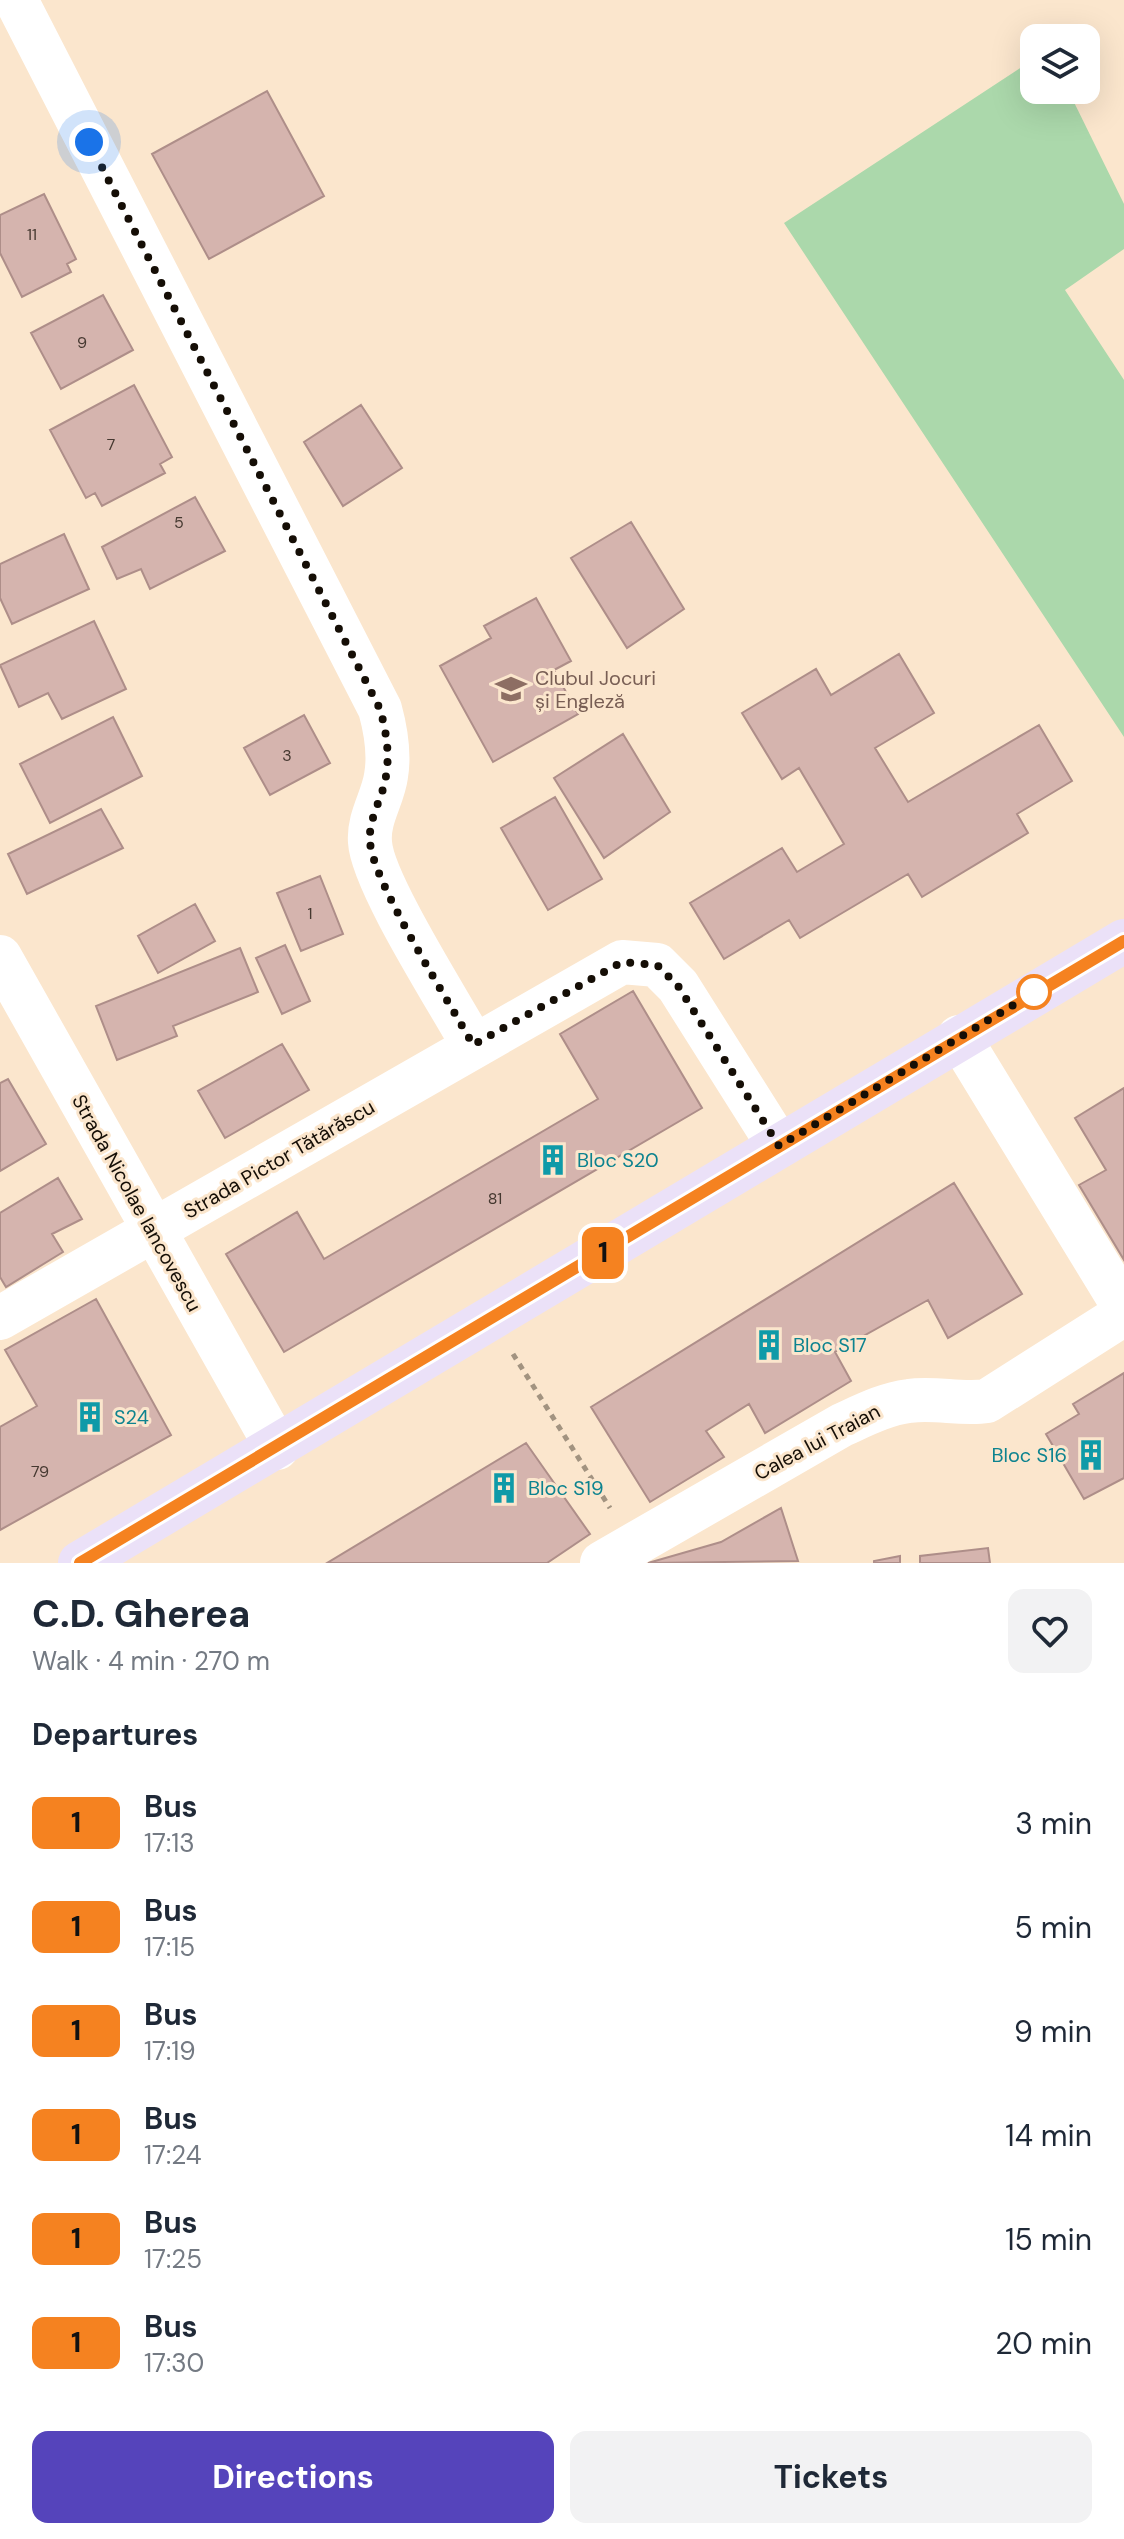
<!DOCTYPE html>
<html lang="en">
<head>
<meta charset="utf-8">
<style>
  :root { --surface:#fff; --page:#f2f2f3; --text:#1f2937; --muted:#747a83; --accent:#54b }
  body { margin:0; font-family:"DM Sans",sans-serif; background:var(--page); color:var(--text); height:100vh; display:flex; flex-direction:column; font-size:30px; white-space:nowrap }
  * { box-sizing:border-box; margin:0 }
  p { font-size:26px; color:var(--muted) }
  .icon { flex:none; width:44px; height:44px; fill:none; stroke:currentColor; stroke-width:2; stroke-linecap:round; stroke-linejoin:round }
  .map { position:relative; height:1563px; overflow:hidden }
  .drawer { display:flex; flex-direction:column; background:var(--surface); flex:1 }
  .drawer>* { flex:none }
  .badge { padding:0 16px; border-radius:12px; font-size:28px; line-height:52px }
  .fabs { position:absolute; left:1020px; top:24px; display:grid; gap:16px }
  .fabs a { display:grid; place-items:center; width:80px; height:80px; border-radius:16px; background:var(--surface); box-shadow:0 8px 32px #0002; font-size:40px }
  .you { position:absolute; width:40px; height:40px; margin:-20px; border:6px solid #fff; border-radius:50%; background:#1a73e8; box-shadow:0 0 0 12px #1a73e833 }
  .map>.badge { position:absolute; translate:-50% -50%; box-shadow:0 0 0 4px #fff }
  h2 { padding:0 32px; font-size:30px; line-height:72px }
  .round { display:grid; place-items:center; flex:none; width:84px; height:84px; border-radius:16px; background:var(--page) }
  .summary { display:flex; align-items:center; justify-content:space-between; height:136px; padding:0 32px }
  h1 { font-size:38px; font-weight:700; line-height:60px }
  .action { display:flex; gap:16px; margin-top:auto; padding:16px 32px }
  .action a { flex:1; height:92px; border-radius:16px; background:var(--accent); color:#fff; font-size:32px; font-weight:700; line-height:92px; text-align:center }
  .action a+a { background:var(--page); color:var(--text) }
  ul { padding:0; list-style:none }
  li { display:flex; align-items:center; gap:24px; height:104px; padding:0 32px }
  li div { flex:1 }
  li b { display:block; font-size:30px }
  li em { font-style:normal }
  li .badge { min-width:88px; font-weight:700; text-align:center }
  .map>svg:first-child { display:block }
</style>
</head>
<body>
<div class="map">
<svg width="1124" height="1563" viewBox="0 0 1124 1563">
  <rect width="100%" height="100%" fill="#fbe6cd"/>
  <path fill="#abd8ab" d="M1034,59v31h34l56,114v45l-59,41 59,90v357l-340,-514z"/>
  <path fill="#d5b4ae" stroke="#ae8e89" stroke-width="2" d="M267,91l57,105 -115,63 -57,-105z
    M44,194l32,65 -9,5 4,8 -49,25 -22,-44v-38z
    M103,295l30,55 -72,39 -30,-56z
    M134,385l38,72 -12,7 5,9 -63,33 -7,-13 -9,5 -36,-68z
    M361,405l41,63 -59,38 -39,-64z
    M195,497l30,54 -75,38 -9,-20 -24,10 -15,-32z
    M631,522l53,87 -57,39 -56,-90z
    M64,534l25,55 -77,35 -12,-26v-34z
    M536,598l35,63 -17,9 24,44 -85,48 -53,-96 51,-28 -7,-12z
    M94,621l32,68 -64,30 -14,-26 -29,14 -19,-42z
    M899,654l35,59 -59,35 33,54 131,-77 33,56 -55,33 11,19 -106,64 -14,-23 -108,64 -11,-18 -65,39 -34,-56 92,-55 15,24 47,-28 -45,-76 -17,11 -40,-66 74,-44 15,26z
    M304,715l26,48 -60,32 -26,-47z
    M113,717l29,59 -92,47 -30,-59z
    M623,734l47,78 -66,46 -50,-80z
    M555,797l47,82 -54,31 -47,-82z
    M101,809l22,39 -96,46 -19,-40z
    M320,876l23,58 -42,17 -24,-58z
    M195,904l20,37 -57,32 -20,-37z
    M285,945l25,56 -28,13 -26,-56z
    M240,948l18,44 -85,34 4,10 -60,24 -21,-54z
    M633,991l69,117 -418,244 -58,-98 71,-42 27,47 274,-160 -38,-65z
    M282,1044l27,46 -84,48 -27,-47z
    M8,1079l38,65 -46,27v-88z
    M1124,1088v172l-45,-75 27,-15 -31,-52z
    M58,1178l24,41 -30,15 11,18 -57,35 -6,-10v-64z
    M954,1183l68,111 -74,44 -20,-38 -93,52 16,29 -86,52 -16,-29 -43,27 18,26 -74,45 -59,-95z
    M96,1299l75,136 -171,95v-103l37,-21 -32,-56z
    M1124,1373v105l-40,21 -38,-65 33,-20 -6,-10z
    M526,1443l64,91 -43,29h-220z
    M781,1508l17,53 -150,2 73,-21z
    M988,1548l2,15h-70v-7z
    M900,1556v7h-26v-2z"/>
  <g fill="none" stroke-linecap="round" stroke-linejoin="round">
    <path stroke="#a29380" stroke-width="5" stroke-dasharray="6 6" stroke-linecap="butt" d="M513,1354l97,154"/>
    <path stroke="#fff" stroke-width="44" d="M16,0l364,709c6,22 10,44 6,67 -3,22 -18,42 -16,66 2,40 80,161 103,203
      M0,957l277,491
      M959,1037l165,270
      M0,1318l622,-356 35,3 21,21 101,160
      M602,1563l240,-138c22,-10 43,-21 67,-24 26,-4 52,4 78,0l137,-87"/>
    <path stroke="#ebe1f8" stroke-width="44" d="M80,1563l1044,-622"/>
  </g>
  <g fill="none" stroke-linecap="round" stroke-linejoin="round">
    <defs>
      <path id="line" d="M80,1563l1044,-622"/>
    </defs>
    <use href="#line" stroke="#fff" stroke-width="18"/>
    <use href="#line" stroke="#f58220" stroke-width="12"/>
    <path stroke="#150e06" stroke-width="8" stroke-dasharray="0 14.4" d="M89,142l291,567c6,22 10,44 6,67 -3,22 -18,42 -16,66 3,41 80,161 103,203l149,-83 35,3 21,21 101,160 266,-160 -11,6"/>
  </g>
  <defs>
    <symbol id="school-bare" viewBox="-9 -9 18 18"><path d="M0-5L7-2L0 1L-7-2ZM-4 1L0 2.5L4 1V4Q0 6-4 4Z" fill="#8d6e63" stroke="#fbe6cd" stroke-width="2.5" paint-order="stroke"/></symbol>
    <symbol id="building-bare" viewBox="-9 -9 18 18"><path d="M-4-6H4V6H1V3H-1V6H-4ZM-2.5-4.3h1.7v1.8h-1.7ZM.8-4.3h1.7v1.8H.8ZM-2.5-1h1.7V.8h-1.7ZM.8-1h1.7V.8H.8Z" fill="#0f9aa8" stroke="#fbe6cd" stroke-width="2.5" paint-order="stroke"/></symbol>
  </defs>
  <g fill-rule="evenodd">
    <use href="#school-bare" x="489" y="667" width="44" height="44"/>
    <use href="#building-bare" x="531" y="1138" width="44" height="44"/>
    <use href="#building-bare" x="747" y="1323" width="44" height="44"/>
    <use href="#building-bare" x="68" y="1395" width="44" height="44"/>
    <use href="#building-bare" x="1069" y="1433" width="44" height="44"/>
    <use href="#building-bare" x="482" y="1466" width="44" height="44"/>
  </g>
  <circle fill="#fff" stroke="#f58220" stroke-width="4" cx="1034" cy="992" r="16"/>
  <g text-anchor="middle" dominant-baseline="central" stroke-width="6" stroke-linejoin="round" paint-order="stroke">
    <g font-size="16" fill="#453830">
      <text x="32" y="234">11</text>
      <text x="82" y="342">9</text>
      <text x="111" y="444">7</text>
      <text x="179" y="522">5</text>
      <text x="287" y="755">3</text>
      <text x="310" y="913">1</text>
      <text x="495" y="1198">81</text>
      <text x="40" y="1471">79</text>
    </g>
    <g font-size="20" fill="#785e54" stroke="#fbe6cd" text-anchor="start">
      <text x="535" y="678">Clubul Jocuri<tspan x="535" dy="23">și Engleză</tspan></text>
    </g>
    <g font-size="20" fill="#150e06" stroke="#fbe6cd">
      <text transform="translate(279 1159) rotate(-30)">Strada Pictor Tătărăscu</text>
      <text transform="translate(137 1203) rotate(61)">Strada Nicolae Iancovescu</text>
      <text transform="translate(817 1442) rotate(-28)">Calea lui Traian</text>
    </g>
    <g font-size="20" fill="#0d838f" stroke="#fbe6cd" text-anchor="start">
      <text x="577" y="1160">Bloc S20</text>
      <text x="793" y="1345">Bloc S17</text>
      <text x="114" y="1417">S24</text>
      <text x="1067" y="1455" text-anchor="end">Bloc S16</text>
      <text x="528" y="1488">Bloc S19</text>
    </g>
  </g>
</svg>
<div class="fabs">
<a><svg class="icon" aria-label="layers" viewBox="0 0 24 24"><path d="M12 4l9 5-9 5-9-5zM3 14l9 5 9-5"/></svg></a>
</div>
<div class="you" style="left:89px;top:142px"></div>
<b class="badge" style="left:603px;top:1253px;background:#f58220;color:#111">1</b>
</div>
<section class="drawer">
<div class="summary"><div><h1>C.D. Gherea</h1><p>Walk · 4 min · 270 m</p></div><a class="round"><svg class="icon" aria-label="heart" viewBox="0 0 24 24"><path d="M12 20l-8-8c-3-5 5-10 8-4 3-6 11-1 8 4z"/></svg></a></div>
<h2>Departures</h2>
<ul>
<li><span class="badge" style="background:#f58220;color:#111">1</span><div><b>Bus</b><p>17:13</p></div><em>3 min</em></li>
<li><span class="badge" style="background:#f58220;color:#111">1</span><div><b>Bus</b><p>17:15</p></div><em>5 min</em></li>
<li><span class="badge" style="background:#f58220;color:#111">1</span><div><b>Bus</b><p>17:19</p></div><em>9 min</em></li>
<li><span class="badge" style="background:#f58220;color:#111">1</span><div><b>Bus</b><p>17:24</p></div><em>14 min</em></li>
<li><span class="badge" style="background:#f58220;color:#111">1</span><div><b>Bus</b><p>17:25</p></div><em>15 min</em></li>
<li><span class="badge" style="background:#f58220;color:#111">1</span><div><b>Bus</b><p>17:30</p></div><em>20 min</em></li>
</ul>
<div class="action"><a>Directions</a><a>Tickets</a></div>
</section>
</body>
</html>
